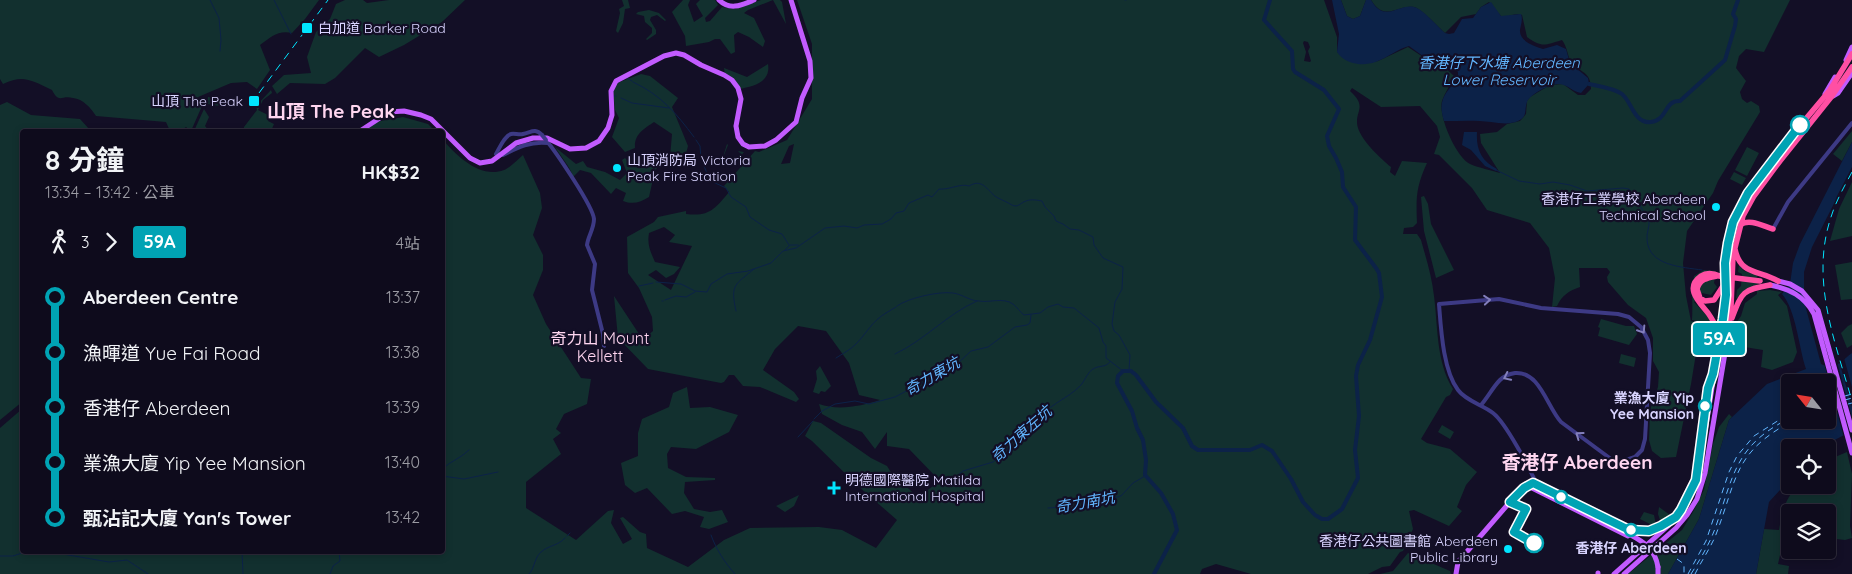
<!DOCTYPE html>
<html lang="zh-TW">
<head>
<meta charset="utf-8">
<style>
  :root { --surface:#0e0b1c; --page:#171425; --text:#f1f3f6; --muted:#9b9ba3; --line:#2e2b3b }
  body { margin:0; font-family:Quicksand,"Noto Sans TC",sans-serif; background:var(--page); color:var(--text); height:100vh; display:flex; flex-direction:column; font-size:19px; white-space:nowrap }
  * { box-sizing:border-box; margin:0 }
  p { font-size:16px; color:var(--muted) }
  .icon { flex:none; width:28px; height:28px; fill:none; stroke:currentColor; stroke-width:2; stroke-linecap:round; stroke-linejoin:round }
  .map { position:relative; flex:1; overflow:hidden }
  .side { position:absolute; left:20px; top:129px; width:425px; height:425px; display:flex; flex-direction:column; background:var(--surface); border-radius:5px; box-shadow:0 2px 8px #0003,0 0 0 1px var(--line) }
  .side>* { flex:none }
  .badge { padding:0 10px; border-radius:4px; font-size:18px; line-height:32px }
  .needle { width:32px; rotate:300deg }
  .tools { position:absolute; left:1781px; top:374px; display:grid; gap:10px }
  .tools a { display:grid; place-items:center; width:55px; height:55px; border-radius:5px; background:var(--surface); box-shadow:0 2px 8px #0003,0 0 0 1px var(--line); font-size:25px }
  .map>.badge { position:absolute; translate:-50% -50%; box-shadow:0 0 0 2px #fff }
  .legs { display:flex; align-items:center; gap:8px; height:55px; padding:0 25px; font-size:16px }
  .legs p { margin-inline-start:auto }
  .overview { display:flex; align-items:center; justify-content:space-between; height:85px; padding:0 25px }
  h1 { font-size:28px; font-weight:700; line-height:38px }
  ul { padding:0 25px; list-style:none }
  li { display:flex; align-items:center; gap:18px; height:55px; font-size:19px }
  li i { display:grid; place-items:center; width:8px; height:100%; margin:0 6px; background:currentColor }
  li i::after { content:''; width:12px; height:12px; margin:-6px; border:4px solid; border-radius:50%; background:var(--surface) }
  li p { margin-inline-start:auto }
  li:first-child i { background:linear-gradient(#0000 50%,currentColor 0) }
  li:last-child i { background:linear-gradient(currentColor 50%,#0000 0) }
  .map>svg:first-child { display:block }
</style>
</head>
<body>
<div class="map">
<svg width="1852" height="574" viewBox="0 0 1852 574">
  <rect width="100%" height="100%" fill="#130f26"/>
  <path fill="#12302f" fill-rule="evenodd" d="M0,0h319l-14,19 -13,14c-14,-3 -21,4 -32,12l10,25 -13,19 -10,-7 -16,1 -33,14 4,9 -11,25 -5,-4 -3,2 2,2h-15l-4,-9 -70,-6c-5,-8 -13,-17 -23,-18 -12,-3 -14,6 -21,-8 -20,-9 -28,-16 -49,-6l-3,-5z
    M345,0h18l4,3 22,-3h76l-23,22 -38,23 -25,12 -14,-9 -30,30 -10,6 -35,-1 -13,11 -5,-8 12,-11 27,-2 -4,-16 9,-25 14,-13 6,-15z
    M622,0h6l2,8 -5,1 -2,14 -5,10 -2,-2 4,-18 -1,-4 5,-3z
    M683,0h7l-2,5 6,17 9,-6 -7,-12 4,-4h15l3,5 -13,13 1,4 4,-1 12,-14 12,2 27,-9h19l2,2 4,22 -13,-24 -25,10 -4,3 10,5 11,23 -2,6 -14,-10 -11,-5 -4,3 1,17 -4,2 -11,-15h-5l-6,3 -23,4 -1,-10 -13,-24z
    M797,0h527l13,37v15l25,12 16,-3 30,-14 15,10 19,8 12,11c-3,8 -9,16 -12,25 -4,15 14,56 28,63 9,4 21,6 30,9l-19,-30 -1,-9 17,-2 10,-8 13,-3 6,-7 1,-13 3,-4 20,-12 13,-1 15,11h7l6,-6c0,-20 -14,-16 -21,-29 -3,-7 -3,-13 -8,-20 -17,5 -20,8 -35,-3l-5,-22c-8,-3 -13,3 -21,1l-12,-14 -8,5 -5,7 -15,3 -16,16c-7,-6 -23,-24 -31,-26 -16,-3 -29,16 -43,-7h419l-26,52 -18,-3 -7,7 -3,12 10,13 -6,11 2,7 5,4 4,-2 8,5 1,6 -42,69 -5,12 -26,38 -4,32 3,33 5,25 10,2 -10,61 -15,73 -15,1 -9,-7 -3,-11 1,-30 8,-23 1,-15 -6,-11v-23l-7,-20 -18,-13 -20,-23 -1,-5 3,-5 -3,-4h-28l1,19c-11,4 -18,8 -23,19l-5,1 3,-29 -6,-30 -19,-25 -43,-13 -15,-22 -33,-33 -5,-1 6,-17 -3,-11 -17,-20 -39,1 -29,-19 -2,3c19,17 3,20 8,37 4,13 23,31 33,39l-1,5 5,4 7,-15 25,2c-11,24 -11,34 -10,60l-4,4 -9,1 -1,6h14l4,6c5,18 11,37 13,56 4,30 2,66 19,93l-3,6 -4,2 -25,42 6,4 23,6 27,23 -11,13 -9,22 5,4 -13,15 -35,-16 -5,1 4,18 -10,22 -3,1 -10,14 -8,1 -14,7h-117l-35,-10 -14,5 -2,5h-1200v-146l22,-19v142h420l1,-411c14,16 37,39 61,30 6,-2 13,-10 19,-15l17,38 2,15 -9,27 10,20v15l-10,25 13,29 35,54 10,1 -4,25 -23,10 -8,15 5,4 -8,6 8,15 -35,28v26l50,32 32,-29 6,-1 -3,13 12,21 9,-5 -12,-21 3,-1 17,15 6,2 1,14 41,19 36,-27 26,-12 69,-1 23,3 34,18 21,-28 -39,-34 -46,-45 -7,-5 8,-15 8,2 50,35 16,8 5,8 26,23 22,-16 -31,-32 -22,-3v-14l-12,17 -13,-17 -20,-7 -20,-11 -3,-10c19,7 43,2 61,-4l-21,-5 -10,-32 -23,-32 -28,-5 -23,23 -12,21 31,22 5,7 -3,3 -36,-15 -17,-1 -9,-11h-5l-5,7 -3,1 -73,-14 -30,-31 -4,-42 29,44 10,-9 -1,-14 -13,-29 -11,-15 -1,-36 27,-15 4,-5 28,-6v3c23,3 29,-5 43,-22l-5,-6 31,-35 4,1 28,-12 25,-41v-55zM1304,41l4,1 2,5 -2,4 3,10 -1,1 -6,-1 2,-9 -3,-9zM794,144l-4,19 -9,1 8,-18zM664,227l11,8 -6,7 23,4 -21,44 -23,-15 8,-5 10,8 8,-4 6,-7 -25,-5c-5,-11 -8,-18 -6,-29z
    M1341,0h25l-6,16 -7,3 -6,-3z
    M649,10l10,3 7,7 -1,1 -8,-6 -6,2 -1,3 6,10v4l-9,6 -1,-1 6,-6v-5l-7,-6 -1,-6 -8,-2 2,-2z
    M768,64c3,18 -14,22 -29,25l-14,-15 -1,-6 23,9z
    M641,74l9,2 28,22 -6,9 16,39 -4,15 -14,-3 2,-24 -18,-12c-10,7 -20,12 -19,26l-10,4 -13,-15 7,-19 -4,-8 -2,-18 4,-9z
    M271,90l1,3 -9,7 -5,10 12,6 -2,5 6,3 -3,7h-27v-4l13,-17 -1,-4z
    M208,97l22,3 -4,7 -19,-3z
    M7,102l24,13 49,4 10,11 -68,1v271l-22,18v-315z
    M204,109l5,8 -4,9 4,5h-15z
    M403,117l25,7 7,7h-71l11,-9z
    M1852,131v11l-10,19 -9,-7z
    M727,144l1,1 -6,15 9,3 10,-9 -3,-3 6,1c-6,7 -12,19 -23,11z
    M555,147l21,17 7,-3 4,6 18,5 15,8 7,-7 -5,-13 3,-2 9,9 32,-7 -11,10 -6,27c-8,5 -16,8 -26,4l3,-8 -10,-5 -5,6 -20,-21 -11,-3 -7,7c-3,-11 -12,-20 -18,-30z
    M1747,147l12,6 -12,23 -12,-6z
    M1734,172l12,6 -4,7 -12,-6z
    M1852,182v54l-22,5 9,-32z
    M1424,196l4,8 3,20 23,46 -18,8 -12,-47 -3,-34z
    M1852,262v37l-11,1 -6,-35z
    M1739,265l5,6 14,4 -2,4 2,5 -8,4 -12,11 -2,-1 1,-8 4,-4 1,-12 -4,-2z
    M1704,270l12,1 -2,12 3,4 -6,8 -9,-2 -8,9 16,17 -1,4 -17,-3c1,-15 -1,-30 2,-44z
    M1770,290l12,2 -4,3 9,11 10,46 -4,10 -21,8 -11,-3 2,-17 -31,-5 4,-22 5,-7 4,-13 12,-9v-3z
    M1601,319l25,7h8l3,8 -8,11 -31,-9 2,-8 -2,-1z
    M1852,324v21l-5,3 -6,-15 7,-7z
    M1621,354l15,4 -2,9 -15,-4z
    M820,366l11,20 -6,6 -4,-1 -2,3 -6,-2 4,-13 -1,-8z
    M687,387l3,21 20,-1 28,8 -9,17 -33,17 -25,-2 -4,7 1,14 18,9 29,1v2l-30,2 -1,11 10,16 16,3 12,-2 6,12 -19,7 -9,-2 4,-10 -19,-6 -13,3 -25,-26 -12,5 -10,-8 -4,-22 17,-7v-23l4,-14 27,-12 4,-14z
    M1729,414l3,3 -3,3 -30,99 -31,55h-40l54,-44 11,-18 11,-22 9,-46 6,-17z
    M1442,425l12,7 -4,7 -12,-7z
    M1847,452l5,22 -2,52 2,12 -7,2 -17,-2v-26h-38v38h5l-1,7 -14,-2 -2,9 11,2 -1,8h-32l8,-45 15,1c3,-17 6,-33 20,-45h29v-25z
    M799,495l-5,11 -9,6 -9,-6z
    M1659,507l11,8 -9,8 -3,-9z
    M1644,512l10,3 2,10 -2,1 -14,-7z
    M1408,553l42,18 1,3h-71l13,-3z"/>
  <path fill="#0c2248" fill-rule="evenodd" d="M1332,0h9l6,16 6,3 7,-3 6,-16h5c14,24 28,3 43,7 9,2 23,19 31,26l4,1 5,-1 8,-14 11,-1 8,-11 10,-5 10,14 20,-2c2,5 0,10 -1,16 -1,11 14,16 23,19l14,-4 9,4 4,14 18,15 1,6 -8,9c-8,-1 -13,-8 -21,-9 -9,-1 -30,10 -33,18 -3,8 1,15 -9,19 -9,4 -18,2 -27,1 -15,-2 -31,-1 -47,-1 -7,-22 2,-28 14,-43v-6l-4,-4 -27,-9 -18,-13c-19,5 -31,23 -56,17 -7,-2 -12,-5 -16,-11l2,-18z
    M1464,132h13c-1,17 4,29 20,37l-1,2 -11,-5 -14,-16 -9,-5z
    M1852,142v26l-40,79 -8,25v29l17,63c14,7 20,-3 31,-11v78l-31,16 -31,1v31l-21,23 -13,72h-88l31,-55 30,-99 38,-36 39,-15c-7,-21 -10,-59 -24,-75l8,-10 3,-21 7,-19zM1790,382h38v38h-38z"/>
  <path fill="#130f26" d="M1852,167v7l-25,49 10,-27z
    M1844,358l8,29v20l-13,-46z
    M1837,362l15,55v17l-8,4 -20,-75 8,2z"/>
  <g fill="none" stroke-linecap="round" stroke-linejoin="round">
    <path stroke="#0c2248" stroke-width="1" d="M210,0l9,18 2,22 -1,11
      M274,0l17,34
      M1125,0h1
      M627,78l5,3
      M633,82c28,13 43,31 61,55
      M614,96h2
      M621,98l11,5 37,5
      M696,140l4,6 1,13 8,19 4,4 13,6 5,9 15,10 4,10 19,13 13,4 7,11
      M1496,170l23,11 21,3 13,-2 17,3 17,6 36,-3 6,1 20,31c1,7 -3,13 -2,20 2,26 35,27 55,30
      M785,250l5,-5h8
      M656,282l25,2 14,7 12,1 4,-8 16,-10 21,-3 23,-8 12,-12 13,-3 29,-20 19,-2 13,2 7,-3 18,-1 9,-5 5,-6 8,-2 5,-8 19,-8 4,2 7,-8c10,1 22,-6 30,-3 15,-9 19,7 29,12 4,2 9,4 14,7 6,3 8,-2 14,-4 5,-2 10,-1 16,0l3,6 9,9 2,5 7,3 7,5 9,1 14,7 1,8 9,13 20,9 -1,22 -7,13 -3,22 2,7 5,4 11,20 -1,15
      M639,286l14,-3
      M665,300l11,-4 10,1 9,-5
      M662,301h1
      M897,306c11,-8 42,-15 56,-13 9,1 17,8 26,8 11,2 24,-4 34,3 4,3 7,8 11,11l16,-2 8,-6 10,-3 5,3 11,1 25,20 4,14 3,4v12l17,13
      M736,311c-6,-27 -1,-26 18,-42
      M886,313l10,-6
      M895,354c30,-14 52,-40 82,-53
      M836,358c6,-4 14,-8 20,-14 10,-10 16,-23 30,-31
      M814,419l8,-8 13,-7 20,-3 14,3 26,-7 38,-20 9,-10 14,-2 15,-14 17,-4 27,-20 12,-2 3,-2 1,-8
      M798,437l15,-16
      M442,469c9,-8 19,-11 27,-19
      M958,475l5,-4 30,-9 42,-37c10,-20 32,-25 46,-40 4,-5 7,-13 12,-16 6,-4 12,-1 17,-7
      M442,476l22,3 34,-7
      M1048,508l14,-1 12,-5 25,-5 11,2 11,-3 12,-13 12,-7
      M711,535c5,14 14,28 24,39
      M567,536l3,-3
      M45,551l64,11 18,-2 21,14
      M242,551l1,23
      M0,556h13l15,-5
      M330,574l3,-8 7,-5 -1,-10
      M529,574c6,-6 5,-16 12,-22 8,-7 17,-6 24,-14"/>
    <path stroke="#0c2248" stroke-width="4" d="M1589,84c9,2 25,4 33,10 10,8 12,30 29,28 17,-2 13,-22 29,-21l45,-41 10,-34 1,-7 -3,-5 5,-14
      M1154,574l23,-44 -4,-16 -12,-21 -16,-18 1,-15 -3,-20 -6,-12 -5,-17 -15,-28 1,-7 5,-5h8l5,4 20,27 27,26 9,18 6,4h52l12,-5 10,6 19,28 12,23 12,13 7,4h6l14,-10 16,-31 -3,-28 4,-34 -3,-40 2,-11 12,-25 12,-43 -3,-24 -3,-5 -21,-28 1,-33 -13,-20 -1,-15 -6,-14 -7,-12 -2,-10 12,-27 -15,-19 -29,-18 -2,-3 -1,-18 -28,-31 6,-20"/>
    <path stroke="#62b6ff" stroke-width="1" stroke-dasharray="6 5" stroke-linecap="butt" d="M1845,396l7,-2
      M1828,400l6,-2
      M1845,400l7,-2
      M1848,404l4,-1
      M1828,405l8,-3
      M1828,409l8,-2
      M1677,559l7,5v10
      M1688,574l18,-33 23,-69 8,-16 17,-20 36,-23
      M1691,574c10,-16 19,-31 25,-48 18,-53 20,-81 74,-108
      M1695,574c6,-12 14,-24 20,-37 23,-59 17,-84 79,-117"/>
    <path stroke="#3d3a85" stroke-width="4" d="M546,140c9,11 47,66 48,79 0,10 -6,17 -7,26l8,19 -3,26 11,44 1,12
      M496,154c3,-5 8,-18 15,-20 3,-1 8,1 12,0 9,-2 12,-6 19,1
      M503,155c15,-8 28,-14 45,-12
      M1773,229l15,-27 64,-79
      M1481,405c7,-8 12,-18 19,-25 4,-4 9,-6 15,-7 25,-2 32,34 46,49l50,37 12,2 12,-4 7,-7 3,-11 5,-86 -2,-13 -7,-13 -12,-10 -11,-3 -77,-6 -42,-9 -60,5c2,25 4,66 19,86 8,11 25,15 35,23 13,10 37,56 44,72"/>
    <path stroke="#c25bff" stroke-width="5" d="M719,0c11,11 23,5 35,0
      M1846,60l6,-13
      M1825,94l10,-17
      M1833,96l5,-3 14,-20
      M360,131l29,-19 15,-1 17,4 10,4 39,39 10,5 12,-2 24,-18 17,-5h14l23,11 16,-1 13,-7 9,-13 4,-13 -1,-24 5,-10 48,-25 12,-3 8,2 17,10 23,10 8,5 6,8 3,11 -5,27 2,11 5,7 6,3 16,-1 11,-6 20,-18 6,-24 9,-20 -1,-17 -19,-61
      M1778,281l12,3 12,7 16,19 34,120
      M1770,285c20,4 34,11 44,29l38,139
      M1524,488l6,-1 98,49
      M1658,567v7
      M1456,574l2,-12 58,-67 17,-12 96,47 20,1 27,-14
      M1598,574v-1
      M1614,574l54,-48 13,-15 9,-16 10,-32 17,-107
      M1624,574l52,-46 11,-13 10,-16 8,-26 21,-126"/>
    <path stroke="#ff4fa3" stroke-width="5.5" d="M1740,225c9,-7 23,1 33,4
      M1735,249c5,26 24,21 43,32
      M1717,276c-10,2 -17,3 -20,13l3,9 5,3 9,-1 11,-17
      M1720,276c-7,-3 -13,-4 -19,0 -17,12 -2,26 7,37 5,7 8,13 12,21
      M1732,318c10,-26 10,-28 38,-33
      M1726,347l5,-39 2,-52 10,-40 11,-20 26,-35 52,-65 20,-29
      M1717,356l9,-56 -1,-37 3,-20 9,-31 10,-19 31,-41 52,-62 22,-36"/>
    <path stroke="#00e5ff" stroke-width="1" stroke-dasharray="8 6" stroke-linecap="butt" d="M259,93l69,-93
      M1852,172c-8,15 -16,29 -21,45 -21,63 4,124 21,184"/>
    <path stroke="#3d3a85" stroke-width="4" d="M542,135l4,5"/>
    <path stroke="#c25bff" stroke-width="5" d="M1629,534c15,8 26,15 29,33"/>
    <path stroke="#ff4fa3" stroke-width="5.5" d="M1720,276l40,5"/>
  </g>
  <defs><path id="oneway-chevron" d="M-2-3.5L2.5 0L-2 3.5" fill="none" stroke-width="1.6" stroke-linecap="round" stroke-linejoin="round" transform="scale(1.25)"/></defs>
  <g stroke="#837fbc">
    <use href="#oneway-chevron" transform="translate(1487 300) rotate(-5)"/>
    <use href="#oneway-chevron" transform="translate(1642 330) rotate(57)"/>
    <use href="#oneway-chevron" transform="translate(1507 377) rotate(154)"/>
    <use href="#oneway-chevron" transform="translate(1579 435) rotate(-144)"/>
  </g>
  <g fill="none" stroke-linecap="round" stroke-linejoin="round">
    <defs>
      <path id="line-1" d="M1534,543l-20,-11 12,-23 -16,-7 14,-14 9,-5 96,47 20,1 12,-5 15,-9 5,-7 15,-30 12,-92 5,-14 10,-55 3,-24 -1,-32 3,-20 5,-21 15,-29 52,-68"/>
    </defs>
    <use href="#line-1" stroke="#fff" stroke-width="11"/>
    <use href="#line-1" stroke="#00a3b4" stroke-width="8"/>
  </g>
  <g fill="#00e5ff" stroke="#130f26" stroke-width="2">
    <rect x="301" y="22" width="12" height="12" rx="2.5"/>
    <rect x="248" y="95" width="12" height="12" rx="2.5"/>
    <circle cx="617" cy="168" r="5"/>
    <circle cx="1716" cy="207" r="5"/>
    <path d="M831.5 480.5h5v5h5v5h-5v5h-5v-5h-5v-5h5z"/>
    <circle cx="1508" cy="549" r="5"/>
  </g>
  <g fill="#fff" stroke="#00a3b4" stroke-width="2.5">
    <circle cx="1800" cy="125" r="9"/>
    <circle cx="1705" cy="406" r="6"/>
    <circle cx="1561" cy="497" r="6"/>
    <circle cx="1631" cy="530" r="6"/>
    <circle cx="1534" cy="543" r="9"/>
  </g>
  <g text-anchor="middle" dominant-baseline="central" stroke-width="4.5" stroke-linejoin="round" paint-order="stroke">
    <g font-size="14" fill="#d9d4ff" stroke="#130f26" text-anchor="start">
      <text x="318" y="28">白加道 Barker Road</text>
      <text x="243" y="101" text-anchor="end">山頂 The Peak</text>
      <text x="627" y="160">山頂消防局 Victoria<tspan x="627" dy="16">Peak Fire Station</tspan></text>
      <text x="1706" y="199" text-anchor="end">香港仔工業學校 Aberdeen<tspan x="1706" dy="16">Technical School</tspan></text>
      <text x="845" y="480">明德國際醫院 Matilda<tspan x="845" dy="16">International Hospital</tspan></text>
      <text x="1498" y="541" text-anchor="end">香港仔公共圖書館 Aberdeen<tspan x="1498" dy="16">Public Library</tspan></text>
    </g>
    <g font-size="14" font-weight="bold" fill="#d9d4ff" stroke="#130f26" text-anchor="end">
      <text x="1694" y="398">業漁大廈 Yip<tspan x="1694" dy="16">Yee Mansion</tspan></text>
      <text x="1631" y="548" text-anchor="middle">香港仔 Aberdeen</text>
    </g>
    <g font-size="15" font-style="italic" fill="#62b6ff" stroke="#130f26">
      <text x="1499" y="62">香港仔下水塘 Aberdeen<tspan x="1499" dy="17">Lower Reservoir</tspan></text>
      <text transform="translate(932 376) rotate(-30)">奇力東坑</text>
      <text transform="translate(1021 434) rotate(-42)">奇力東左坑</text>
      <text transform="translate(1085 502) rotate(-10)">奇力南坑</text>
    </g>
    <g font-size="16" fill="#ffd6f0" stroke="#130f26">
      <text x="600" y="338">奇力山 Mount<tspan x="600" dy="18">Kellett</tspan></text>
    </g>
    <g font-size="19" font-weight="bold" fill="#ffd6f0" stroke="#130f26">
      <text x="331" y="111">山頂 The Peak</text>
      <text x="1577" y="462">香港仔 Aberdeen</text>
    </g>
  </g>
</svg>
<div class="tools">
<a><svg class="needle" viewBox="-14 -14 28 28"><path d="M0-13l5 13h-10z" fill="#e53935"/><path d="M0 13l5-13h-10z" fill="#9b9ba3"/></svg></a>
<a><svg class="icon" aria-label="locate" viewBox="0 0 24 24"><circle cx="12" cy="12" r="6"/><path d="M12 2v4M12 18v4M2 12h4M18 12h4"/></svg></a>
<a><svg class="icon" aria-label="layers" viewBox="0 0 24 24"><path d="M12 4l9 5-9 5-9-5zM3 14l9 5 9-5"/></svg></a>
</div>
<b class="badge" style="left:1719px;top:339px;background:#00a3b4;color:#fff">59A</b>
<section class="side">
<div class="overview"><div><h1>8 分鐘</h1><p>13:34 – 13:42 · 公車</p></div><b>HK$32</b></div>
<div class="legs"><svg class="icon" aria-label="walk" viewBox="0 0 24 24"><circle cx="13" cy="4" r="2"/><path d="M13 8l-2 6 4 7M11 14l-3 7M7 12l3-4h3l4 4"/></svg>3<svg class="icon" aria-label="forward" viewBox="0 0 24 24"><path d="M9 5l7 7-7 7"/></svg><b class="badge" style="background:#00a3b4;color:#fff">59A</b><p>4站</p></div>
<ul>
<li><i style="color:#00a3b4"></i><b>Aberdeen Centre</b><p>13:37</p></li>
<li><i style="color:#00a3b4"></i><span>漁暉道 Yue Fai Road</span><p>13:38</p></li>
<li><i style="color:#00a3b4"></i><span>香港仔 Aberdeen</span><p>13:39</p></li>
<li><i style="color:#00a3b4"></i><span>業漁大廈 Yip Yee Mansion</span><p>13:40</p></li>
<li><i style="color:#00a3b4"></i><b>甄沾記大廈 Yan's Tower</b><p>13:42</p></li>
</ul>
</section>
</div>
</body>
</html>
